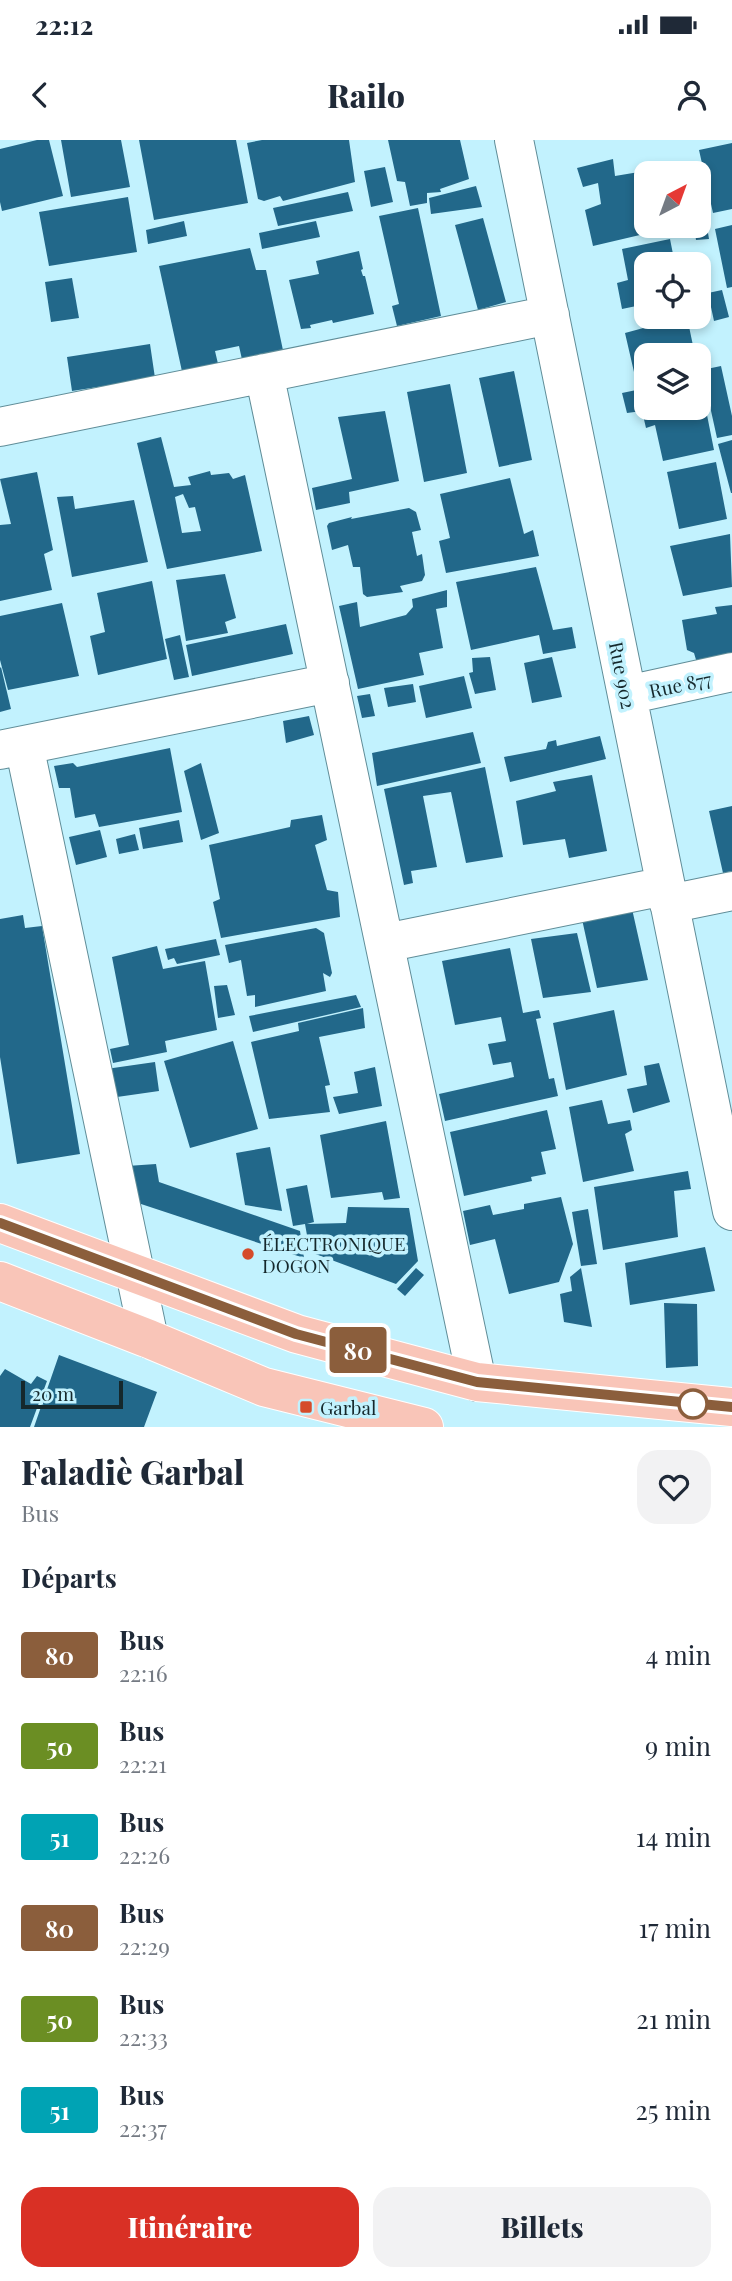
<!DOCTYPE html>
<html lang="fr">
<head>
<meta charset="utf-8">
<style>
  :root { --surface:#fff; --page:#f2f2f3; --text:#1f2937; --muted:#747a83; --accent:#d93025 }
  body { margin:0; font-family:"Playfair Display",serif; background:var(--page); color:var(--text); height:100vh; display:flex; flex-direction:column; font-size:26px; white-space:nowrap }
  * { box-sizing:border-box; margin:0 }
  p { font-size:23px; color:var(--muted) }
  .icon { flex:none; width:38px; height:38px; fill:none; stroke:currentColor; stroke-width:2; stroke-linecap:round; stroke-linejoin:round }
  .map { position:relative; height:1287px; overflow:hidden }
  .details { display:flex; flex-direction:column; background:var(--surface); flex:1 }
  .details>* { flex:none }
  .badge { padding:0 14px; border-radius:5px; font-size:24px; line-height:46px }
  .needle { width:46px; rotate:41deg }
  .buttons { position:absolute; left:634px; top:21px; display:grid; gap:14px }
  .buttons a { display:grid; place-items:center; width:77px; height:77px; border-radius:14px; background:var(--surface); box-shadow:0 4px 10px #0003; font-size:35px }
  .scale { position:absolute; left:21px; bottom:18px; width:102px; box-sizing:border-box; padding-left:7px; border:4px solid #15282c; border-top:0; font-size:19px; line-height:24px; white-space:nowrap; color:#15282c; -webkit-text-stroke:5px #c2f2fe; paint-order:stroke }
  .map>.badge { position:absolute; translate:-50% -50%; box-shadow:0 0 0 4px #fff }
  h2 { padding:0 21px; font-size:26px; line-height:63px }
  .round { display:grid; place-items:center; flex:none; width:74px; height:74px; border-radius:21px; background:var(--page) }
  .overview { display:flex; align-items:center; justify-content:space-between; height:119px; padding:0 21px }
  h1 { font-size:33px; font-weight:800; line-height:52px }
  .button { display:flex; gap:14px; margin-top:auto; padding:14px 21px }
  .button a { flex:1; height:80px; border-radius:21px; background:var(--accent); color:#fff; font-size:28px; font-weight:800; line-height:80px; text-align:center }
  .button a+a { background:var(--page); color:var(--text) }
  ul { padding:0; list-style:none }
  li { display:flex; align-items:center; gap:21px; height:91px; padding:0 21px }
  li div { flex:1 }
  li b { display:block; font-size:26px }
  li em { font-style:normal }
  li .badge { min-width:77px; font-weight:700; text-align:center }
  .status { display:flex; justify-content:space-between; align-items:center; height:49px; padding:0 35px; background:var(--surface); direction:ltr }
  .status svg { height:19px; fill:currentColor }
  header { display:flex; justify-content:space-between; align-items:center; height:91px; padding:0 21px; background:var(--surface); font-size:32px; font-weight:800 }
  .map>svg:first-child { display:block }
</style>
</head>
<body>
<div class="status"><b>22:12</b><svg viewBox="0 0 49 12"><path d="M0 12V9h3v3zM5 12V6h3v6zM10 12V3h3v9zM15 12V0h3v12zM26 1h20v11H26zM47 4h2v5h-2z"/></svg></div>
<header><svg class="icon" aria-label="back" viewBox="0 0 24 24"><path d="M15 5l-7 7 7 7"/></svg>Railo<svg class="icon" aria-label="person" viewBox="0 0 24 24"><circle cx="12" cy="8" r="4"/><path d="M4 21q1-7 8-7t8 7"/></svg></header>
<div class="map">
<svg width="732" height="1287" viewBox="0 0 732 1287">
  <rect width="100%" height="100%" fill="#c2f2fe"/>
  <path fill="#22688a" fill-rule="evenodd" d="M37,0h12l14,56 -61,15 -2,-9v-53z
    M61,0h60l9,47 -59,10z
    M139,0h97l12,63 -94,17z
    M262,0h87l6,42 -72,19 -3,-5 -16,5 -6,-2 -11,-56z
    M388,0h72l9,39 -29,10 1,3 -14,1v10l-17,3 -5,-24 -8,-1z
    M732,3v66l-19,4 -14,-63z
    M613,19l2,17 42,-7v4h-11v53l28,1 -81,19 -8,-36 16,-6 -3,-21 -15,4 -6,-19z
    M385,27l8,35 -22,5 -7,-36z
    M476,46l6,21 -51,7 -2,-16z
    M348,52l5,19 -75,15 -5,-18z
    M128,57l9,55 -88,14 -10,-54z
    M418,68l23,108 -44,10 -5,-20 7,-2 -20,-88z
    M705,75l4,24 -13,1 -2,-14h4v-10z
    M483,78l23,84 -28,8 -23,-85z
    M184,81l3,15 -39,8 -2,-14z
    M316,81l4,16 -58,12 -3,-16z
    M732,85v62l-5,1 -12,-59z
    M670,99l5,25h-29v40l-24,5 -5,-26 11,-3 -6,-31z
    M250,108l6,22h10l18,85 -41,9 -4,-18 -24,5 4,17 -36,8 -24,-110z
    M359,111l4,18 -2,1 2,6h2l9,38 -41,9 -1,-3 -22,5 1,3 -10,1 -12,-49 30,-6 -3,-13z
    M72,138l7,40 -28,4 -6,-40z
    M722,150l7,27 -15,4 -6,-28z
    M705,158l5,17 -12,2v-17z
    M684,177h3l8,38h-49v28l-9,2 -12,-52z
    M150,204l5,34 -83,13 -5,-34z
    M721,226l11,50v19l-15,3 -15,-68z
    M514,231l18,89 -33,7 -20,-89z
    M450,244l17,89 -43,9 -17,-90z
    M646,248v20h52v-17l4,-1 12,60 -51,11 -8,-36 -9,3 -4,-17 -15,2 -5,-20z
    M385,271l14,70 -50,11 1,11 -34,7 -4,-22 40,-9 -14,-62z
    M161,297l13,50 17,-2 -3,-8 22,-6 1,4 18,-2 4,6 12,-4 17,76 -95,18 -30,-126zM183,354l6,14 6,-1 6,24 -19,2 -7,-36z
    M732,300v53h-1l-13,-49z
    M716,322l11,57 -48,10 -12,-57z
    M37,332l16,78 -9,4 8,36 -52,11v-76l11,-1 -11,-45z
    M510,338l14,56 9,-4 6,26 -93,17 -7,-32 11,-3 -10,-44z
    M73,356l2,13 59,-9 14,62 -76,15 -15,-80z
    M409,368l7,4 5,18 -9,2 5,24 5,-2 3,21 -3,6 -22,5 3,6 -36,5 -4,-3 -3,-27h-7l-5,-22 -16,5 -5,-24 2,-3 23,-6 -1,2z
    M730,394l2,53 -49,9 -13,-50z
    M536,427l17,63 19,-3 4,21 -33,6 -4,-19 -68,15 -15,-68z
    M225,434l11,44 -11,4 3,11 -42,8 -10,-61z
    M152,441l15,78 -69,16 -8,-39 15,-4 -8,-39z
    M447,450v17l-11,2 7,39 -24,5 5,22 -66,14 -19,-83 18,-4 3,25 46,-12 7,-8 -1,-8z
    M62,463l17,73 -71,14 -8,-30v-44z
    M732,465v58l-33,7 -5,-17 -7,-3 -5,-30 35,-6 -2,-7z
    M286,484l7,30 -101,22 -6,-31z
    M180,495l9,42 -15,3 -9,-41z
    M490,517l6,33 -21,4 -6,-21 4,-1 -1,-14z
    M552,517l10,40 -30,6 -8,-40z
    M1,527l10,42 -11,3v-44z
    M464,536l8,32 -46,10 -7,-32z
    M413,544l3,18 -28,5 -4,-19z
    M370,554l5,22 -13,2 -5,-22z
    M309,576l5,19 -28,8 -3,-22z
    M473,592l8,31 -104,23 -5,-33z
    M600,596l6,23 -96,23 -6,-25 42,-8 2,-7 8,-2 1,6z
    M170,608l12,64 -83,15 -4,-13 -20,4 -5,-30h-11l-5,-22 19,-3 4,4z
    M201,623l18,70 -18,7 -17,-69z
    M485,627l18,90 -37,6 -15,-71 -28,4 14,71 -26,4 2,12 -9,2 -20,-96z
    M592,635l15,76 -38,7 -4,-19 -42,6 -7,-44 40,-10 -3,-9z
    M732,666v65l-9,2 -14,-62z
    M322,675l5,25 -12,5 12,45 11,2 2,25 -119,21 -8,-36 7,-3 -11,-54 81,-18 1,-7z
    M179,680l4,22 -40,7 -4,-21z
    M100,690l7,27 -31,8 -7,-28z
    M135,694l4,16 -20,4 -3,-15z
    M630,760l18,80 -51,8 -17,-78z
    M23,775l2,13 17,-2 38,228 -63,10 -17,-107v-138z
    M316,788l8,5 8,40 -2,4 -7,-4 3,18 -71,16v-12l-8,1 -6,-36 -12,3 -4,-18z
    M577,793l14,59 -48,6 -12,-59z
    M216,799l4,16 -43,9 -3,-6 -6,2 -3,-11z
    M157,806l6,23 42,-8 12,69 -52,11 2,11 -54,11 -3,-14 19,-4 -17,-88z
    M510,808l13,65 16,-3 2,8 -5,1 13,60 5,-1 4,18 -113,25 -6,-27 75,-17 -3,-15 -18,3 -5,-21 18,-3 -5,-24 -46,8 -13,-64z
    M227,845l8,30 -17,3 -4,-32z
    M356,855l5,12 -108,25 -4,-16z
    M363,868l2,20 -46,9 11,48 -5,1 5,26 -61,7 -18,-77 48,-11 -1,-8z
    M614,870l13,65 -61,15 -13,-67z
    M233,901l25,88 -68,19 -26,-87z
    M155,922l4,29 -49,7 -4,-29z
    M659,923l11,39 -37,11 -6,-24 20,-4 -3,-19z
    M375,927l7,39 -43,8 -6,-17 25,-4 -4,-21z
    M602,960l6,24 22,-4 2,10 -7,4 9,37 -51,11 -14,-75z
    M547,970l9,39 -15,3 5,22 -15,3 1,4 -68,15 -14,-64z
    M386,981l14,77 -16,2 -2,-8 -51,6 -11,-63z
    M270,1007l12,64 -37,-6 -9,-52z
    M156,1024l3,18 141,49 4,27 -169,-56 -8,-36z
    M688,1031l3,18 -17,2 4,46 -75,13 -9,-63z
    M307,1045l7,37 -7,2 39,-1 2,-16 61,1 9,53 -22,23 -86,-32 -5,-28 -12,2 -7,-37z
    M561,1057l12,47 -14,38 -50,12 -14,-55 -25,6 -7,-34 27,-6 3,10 31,-6v-5z
    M588,1069l9,55 -16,2 -9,-54z
    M705,1107l10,44 -85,14 -5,-42z
    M416,1128l8,7 -19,21 -8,-7z
    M581,1128l11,59 -28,-5 -4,-28 12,-3 -2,-14z
    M664,1163l33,1 1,62 -32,2z
    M59,1215l98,37 -13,35h-110z
    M5,1229l26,15 6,-8 10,5 -17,46h-30v-51z"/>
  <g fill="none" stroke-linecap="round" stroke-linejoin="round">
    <defs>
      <path id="minor" d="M514,0l218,1071
        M264,233l213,1009
        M0,287l550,-112
        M627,555l105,-23
        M24,605l125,594
        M0,610l330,-67
        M669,764l63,-13
        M385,803l280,-57"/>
      <path id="primary" d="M0,1083l297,111 180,48 255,25
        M0,1141l149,58 115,48 160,40"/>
    </defs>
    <use href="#minor" stroke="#608d98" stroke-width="40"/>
    <use href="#primary" stroke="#fff" stroke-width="40"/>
    <use href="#minor" stroke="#fff" stroke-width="38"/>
    <use href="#primary" stroke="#f9c5b8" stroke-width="38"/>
  </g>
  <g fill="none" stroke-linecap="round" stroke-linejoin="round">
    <defs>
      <path id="line" d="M0,1083l296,111 181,48 255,25"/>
    </defs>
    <use href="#line" stroke="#fff" stroke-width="16"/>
    <use href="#line" stroke="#8b5e3c" stroke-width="10"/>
  </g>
  <g fill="#d54b2a" stroke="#c2f2fe" stroke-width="2.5">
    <circle cx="248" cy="1114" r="7"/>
    <rect x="299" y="1260" width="14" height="14" rx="3.5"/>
  </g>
  <circle fill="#fff" stroke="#8b5e3c" stroke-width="3.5" cx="693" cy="1264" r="14"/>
  <g text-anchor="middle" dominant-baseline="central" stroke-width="7" stroke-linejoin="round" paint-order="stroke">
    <g font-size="19" fill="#15282c" stroke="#c2f2fe">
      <text transform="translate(623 535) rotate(79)">Rue 902</text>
      <text transform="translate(680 544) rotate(-12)">Rue 877</text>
    </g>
    <g font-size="19" fill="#15282c" stroke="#c2f2fe" text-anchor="start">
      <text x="262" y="1103">ÉLECTRONIQUE<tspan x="262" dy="22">DOGON</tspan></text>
      <text x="320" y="1267">Garbal</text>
    </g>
  </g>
</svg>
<div class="buttons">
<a><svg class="needle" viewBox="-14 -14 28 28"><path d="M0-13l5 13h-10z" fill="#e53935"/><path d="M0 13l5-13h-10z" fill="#747a83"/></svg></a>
<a><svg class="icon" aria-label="locate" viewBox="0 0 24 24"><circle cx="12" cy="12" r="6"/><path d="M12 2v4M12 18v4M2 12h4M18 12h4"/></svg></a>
<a><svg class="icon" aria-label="layers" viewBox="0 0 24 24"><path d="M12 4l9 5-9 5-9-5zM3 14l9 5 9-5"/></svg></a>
</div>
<div class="scale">20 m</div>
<b class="badge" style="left:358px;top:1210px;background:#8b5e3c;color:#fff">80</b>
</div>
<section class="details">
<div class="overview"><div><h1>Faladiè Garbal</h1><p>Bus</p></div><a class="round"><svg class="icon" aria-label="heart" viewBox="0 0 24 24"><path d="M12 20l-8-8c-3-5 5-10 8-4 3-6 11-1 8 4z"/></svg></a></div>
<h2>Départs</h2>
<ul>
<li><span class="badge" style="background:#8b5e3c;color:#fff">80</span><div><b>Bus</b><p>22:16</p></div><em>4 min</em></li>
<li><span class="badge" style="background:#6b8e23;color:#fff">50</span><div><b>Bus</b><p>22:21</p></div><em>9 min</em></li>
<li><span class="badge" style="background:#00a3b4;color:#fff">51</span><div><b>Bus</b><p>22:26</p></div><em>14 min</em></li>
<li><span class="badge" style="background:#8b5e3c;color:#fff">80</span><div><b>Bus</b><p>22:29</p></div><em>17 min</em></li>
<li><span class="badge" style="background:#6b8e23;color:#fff">50</span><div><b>Bus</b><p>22:33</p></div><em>21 min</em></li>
<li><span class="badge" style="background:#00a3b4;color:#fff">51</span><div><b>Bus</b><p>22:37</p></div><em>25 min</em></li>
</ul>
<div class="button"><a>Itinéraire</a><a>Billets</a></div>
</section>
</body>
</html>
